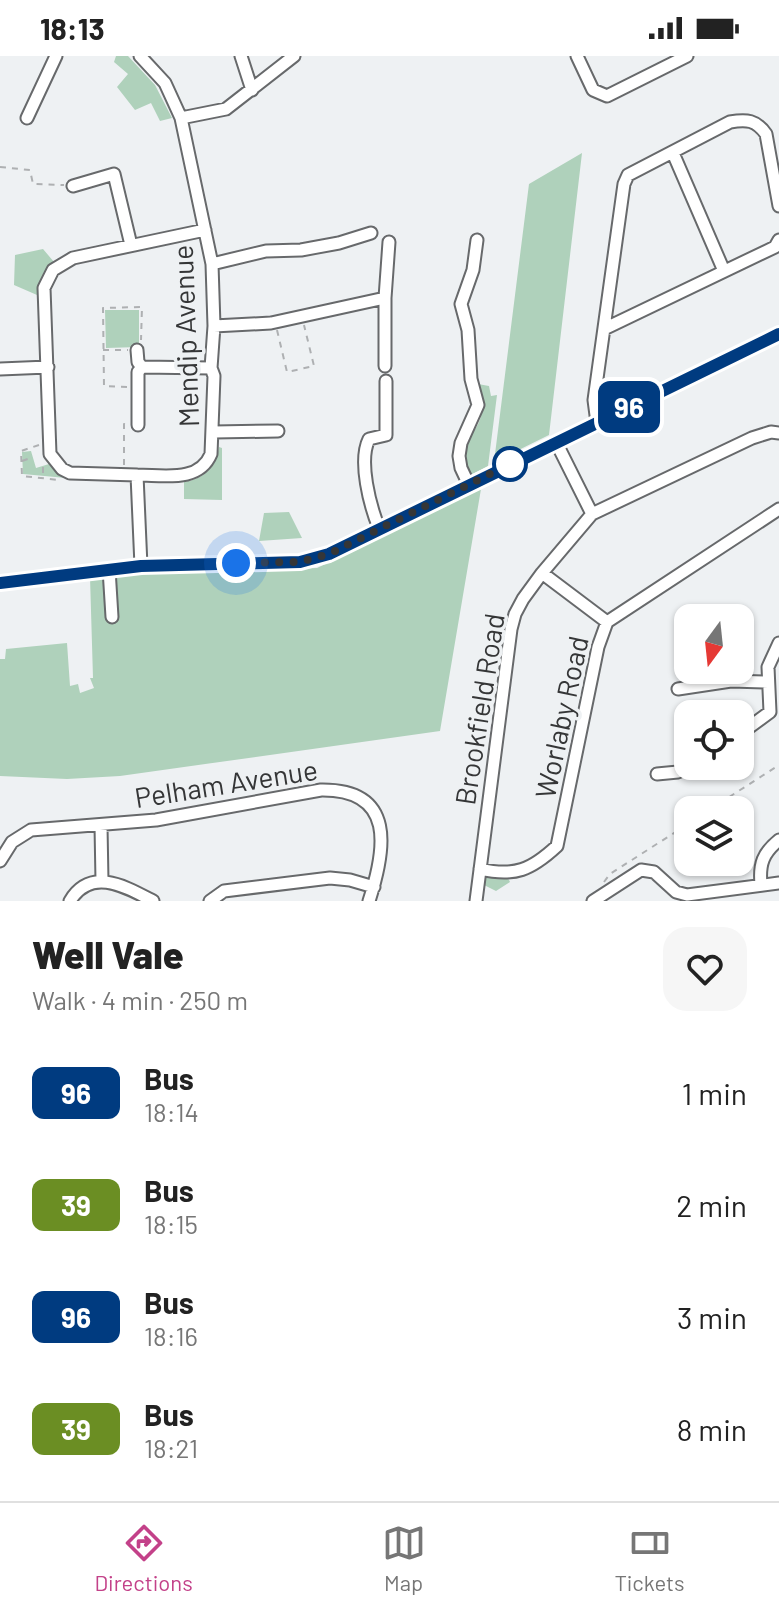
<!DOCTYPE html>
<html lang="en">
<head>
<meta charset="utf-8">
<style>
  :root { --surface:#fff; --page:#f6f6f6; --text:#222; --muted:#767676; --line:#e0e0e0; --accent:#c34189 }
  body { margin:0; font-family:Barlow,sans-serif; background:var(--page); color:var(--text); height:100vh; display:flex; flex-direction:column; font-size:30px; white-space:nowrap }
  * { box-sizing:border-box; margin:0 }
  p { font-size:26px; color:var(--muted) }
  .icon { flex:none; width:44px; height:44px; fill:none; stroke:currentColor; stroke-width:2; stroke-linecap:round; stroke-linejoin:round }
  .map { position:relative; height:845px; overflow:hidden }
  .side { display:flex; flex-direction:column; background:var(--surface); flex:1 }
  .side>* { flex:none }
  .badge { padding:0 16px; border-radius:12px; font-size:28px; line-height:52px }
  .needle { width:52px; rotate:195deg }
  .buttons { position:absolute; left:674px; top:548px; display:grid; gap:16px }
  .buttons a { display:grid; place-items:center; width:80px; height:80px; border-radius:16px; background:var(--surface); box-shadow:0 2px 6px #0004; font-size:40px }
  .you { position:absolute; width:40px; height:40px; margin:-20px; border:6px solid #fff; border-radius:50%; background:#1a73e8; box-shadow:0 0 0 12px #1a73e833 }
  .map>.badge { position:absolute; translate:-50% -50%; box-shadow:0 0 0 4px #fff }
  .round { display:grid; place-items:center; flex:none; width:84px; height:84px; border-radius:24px; background:var(--page) }
  .head { display:flex; align-items:center; justify-content:space-between; height:136px; padding:0 32px }
  h1 { font-size:38px; font-weight:800; line-height:60px }
  ul { padding:0; list-style:none }
  li { display:flex; align-items:center; gap:24px; height:112px; padding:0 32px }
  li div { flex:1 }
  li b { display:block; font-size:30px }
  li em { font-style:normal }
  li .badge { min-width:88px; font-weight:700; text-align:center }
  .status { display:flex; justify-content:space-between; align-items:center; height:56px; padding:0 40px; background:var(--surface); direction:ltr }
  .status svg { height:22px; fill:currentColor }
  .menu { display:flex; justify-content:space-around; align-items:center; height:112px; border-top:2px solid var(--line); background:var(--surface); font-size:22px; color:var(--muted) }
  .menu a { display:grid; justify-items:center; gap:4px }
  .menu .selected { color:var(--accent) }
  .map>svg:first-child { display:block }
</style>
</head>
<body>
<div class="status"><b>18:13</b><svg viewBox="0 0 49 12"><path d="M0 12V9h3v3zM5 12V6h3v6zM10 12V3h3v9zM15 12V0h3v12zM26 1h20v11H26zM47 4h2v5h-2z"/></svg></div>
<div class="map">
<svg width="779" height="845" viewBox="0 0 779 845">
  <rect width="100%" height="100%" fill="#eef1f3"/>
  <path fill="#afd1bb" d="M116,0h12l27,29 17,33 -12,3 -9,-18 -16,7 -18,-23 11,-13 -14,-12z
    M582,97l-33,282 -55,27 35,-278z
    M43,193l11,13 -10,10 -7,23 -23,-10 1,-30z
    M105,254h34v37l-33,1z
    M478,328l11,2 2,10 6,-1 -9,71 -17,9 -5,-2c-10,-38 13,-35 16,-63 1,-7 -2,-19 -4,-26z
    M219,391l3,1v52l-38,-1v-17c20,-3 32,-15 35,-35z
    M31,395l5,17 13,-4 17,14 -43,-4 -1,-22z
    M481,433l-41,242 -320,45 -53,3 -67,-3v-117h5l1,-10 61,-6 3,43 8,-2 2,9 14,-5 -4,-10h3l-3,-101 12,-1 5,6h5l4,-8 201,-6z
    M289,456l13,26 -43,3 5,-28z
    M489,819l19,3 2,4 -14,9 -14,-7 1,-6z"/>
  <g fill="none" stroke-linecap="round" stroke-linejoin="round">
    <defs>
      <path id="minor" d="M140,0l25,27 16,35 31,146 2,62 -3,42 3,8 -3,78c-12,29 -47,21 -74,21l4,91
        M241,0l11,34
        M577,0l16,34 14,6 80,-40
        M27,62l29,-62
        M181,62l45,-9 68,-53
        M673,97l51,118
        M73,130l41,-12 17,71
        M212,208l54,-13 35,-1 38,-7 32,-10
        M385,242l4,-56
        M214,270l57,-3 114,-25v68
        M604,273l171,-82 4,-7
        M137,294l1,12 4,5
        M0,313l48,-2
        M597,367l-3,-23 30,-216 4,-9 102,-53c17,-3 26,-2 36,12l13,72
        M138,369v-53l4,-5 69,1
        M214,376l64,-1
        M556,386l36,72
        M137,419l-67,-2 -8,-4 -12,-15 -6,-166 9,-18 20,-12 132,-28
        M469,429l-8,-17 -2,-12 2,-13 17,-38 -7,-26 -3,-49 -7,-26 12,-34 4,-30
        M379,472c-9,-22 -21,-67 -10,-89l17,-4v-54
        M109,513l3,48
        M542,517l65,49
        M0,527l141,-17 159,-4 29,-8 450,-220
        M720,614l1,12
        M678,633l53,-8 37,1
        M740,678l30,-22 -2,-45 11,-24
        M657,718l21,-2 11,-6
        M101,770l1,55
        M0,805l12,-19 19,-12 125,-10 165,-30c75,-1 65,59 48,111
        M480,813c35,8 51,1 77,-23l41,-199 9,-25 172,-113
        M761,828c-2,-20 2,-31 18,-44
        M70,845c21,-35 56,-14 83,0
        M210,845l14,-10 106,-13 20,2 24,7
        M476,845l35,-272 4,-15 8,-15 19,-26 50,-59 160,-76 19,-6 8,1
        M593,845l48,-31 13,2 22,20 11,3 92,-12"/>
    </defs>
    <use href="#minor" stroke="#67696b" stroke-width="15"/>
    <path stroke="#aeb0b2" stroke-width="2" stroke-dasharray="6 6" stroke-linecap="butt" d="M0,111l30,3 3,14 31,1
      M277,274l10,42 27,-6 -10,-41
      M103,294h25
      M127,331l-23,-1 -1,-78 39,-1 -1,33
      M39,389l-18,6 1,25 37,4
      M22,405l11,-4
      M124,409v-41l5,1
      M43,411v10
      M709,754l70,-45
      M604,826l6,-8 78,-50"/>
    <use href="#minor" stroke="#fff" stroke-width="11"/>
  </g>
  <g fill="none" stroke-linecap="round" stroke-linejoin="round">
    <defs>
      <path id="line" d="M0,527l141,-17 159,-4 29,-8 450,-220"/>
    </defs>
    <use href="#line" stroke="#fff" stroke-width="18"/>
    <use href="#line" stroke="#003b80" stroke-width="12"/>
    <path stroke="#353637" stroke-width="8" stroke-dasharray="0 14.4" d="M236,507l64,-1 29,-8 183,-91 -2,1"/>
  </g>
  <circle fill="#fff" stroke="#003b80" stroke-width="4" cx="510" cy="408" r="16"/>
  <g text-anchor="middle" dominant-baseline="central" stroke-width="7" stroke-linejoin="round" paint-order="stroke">
    <g font-size="28" fill="#353637" stroke="#eef1f3">
      <text transform="translate(185 280) rotate(-92)">Mendip Avenue</text>
      <text transform="translate(479 653) rotate(-81)">Brookfield Road</text>
      <text transform="translate(561 661) rotate(-78)">Worlaby Road</text>
      <text transform="translate(226 727) rotate(-9)">Pelham Avenue</text>
    </g>
  </g>
</svg>
<div class="buttons">
<a><svg class="needle" viewBox="-14 -14 28 28"><path d="M0-13l5 13h-10z" fill="#e53935"/><path d="M0 13l5-13h-10z" fill="#767676"/></svg></a>
<a><svg class="icon" aria-label="locate" viewBox="0 0 24 24"><circle cx="12" cy="12" r="6"/><path d="M12 2v4M12 18v4M2 12h4M18 12h4"/></svg></a>
<a><svg class="icon" aria-label="layers" viewBox="0 0 24 24"><path d="M12 4l9 5-9 5-9-5zM3 14l9 5 9-5"/></svg></a>
</div>
<div class="you" style="left:236px;top:507px"></div>
<b class="badge" style="left:629px;top:351px;background:#003b80;color:#fff">96</b>
</div>
<section class="side">
<div class="head"><div><h1>Well Vale</h1><p>Walk · 4 min · 250 m</p></div><a class="round"><svg class="icon" aria-label="heart" viewBox="0 0 24 24"><path d="M12 20l-8-8c-3-5 5-10 8-4 3-6 11-1 8 4z"/></svg></a></div>
<ul>
<li><span class="badge" style="background:#003b80;color:#fff">96</span><div><b>Bus</b><p>18:14</p></div><em>1 min</em></li>
<li><span class="badge" style="background:#6b8e23;color:#fff">39</span><div><b>Bus</b><p>18:15</p></div><em>2 min</em></li>
<li><span class="badge" style="background:#003b80;color:#fff">96</span><div><b>Bus</b><p>18:16</p></div><em>3 min</em></li>
<li><span class="badge" style="background:#6b8e23;color:#fff">39</span><div><b>Bus</b><p>18:21</p></div><em>8 min</em></li>
</ul>
</section>
<nav class="menu">
<a class="selected"><svg class="icon" aria-label="directions" viewBox="0 0 24 24"><path d="M12 3l9 9-9 9-9-9zM9 14v-3h6M13 9l2 2-2 2"/></svg>Directions</a>
<a><svg class="icon" aria-label="map" viewBox="0 0 24 24"><path d="M3 6l6-2 6 2 6-2v14l-6 2-6-2-6 2zM9 4v14M15 6v14"/></svg>Map</a>
<a><svg class="icon" aria-label="tickets" viewBox="0 0 24 24"><path d="M3 7h18v10H3zM15 7v10"/></svg>Tickets</a>
</nav>
</body>
</html>
